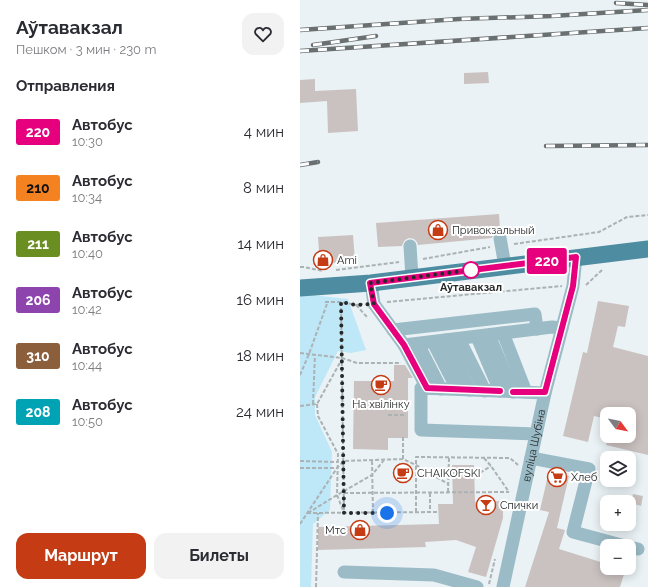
<!DOCTYPE html>
<html lang="ru">
<head>
<meta charset="utf-8">
<style>
  :root { --surface:#fff; --page:#f2f2f3; --text:#2b2b33; --muted:#7c7c81; --accent:#c43b14 }
  body { margin:0; font-family:Raleway,sans-serif; background:var(--page); color:var(--text); height:100vh; display:flex; flex-direction:column; font-size:15px; white-space:nowrap }
  * { box-sizing:border-box; margin:0 }
  p { font-size:13px; color:var(--muted) }
  .icon { flex:none; width:22px; height:22px; fill:none; stroke:currentColor; stroke-width:2; stroke-linecap:round; stroke-linejoin:round }
  .map { position:relative; flex:1; overflow:hidden }
  .drawer { display:flex; flex-direction:column; background:var(--surface); width:300px }
  .drawer>* { flex:none }
  .badge { padding:0 8px; border-radius:3px; font-size:14px; line-height:26px }
  .needle { width:26px; rotate:122deg }
  .controls { position:absolute; left:300px; top:407px; display:grid; gap:8px }
  .controls a { display:grid; place-items:center; width:36px; height:36px; border-radius:8px; background:var(--surface); box-shadow:0 2px 10px #0003; font-size:20px }
  .you { position:absolute; width:20px; height:20px; margin:-10px; border:3px solid #fff; border-radius:50%; background:#1a73e8; box-shadow:0 0 0 6px #1a73e833 }
  .map>.badge { position:absolute; translate:-50% -50%; box-shadow:0 0 0 2px #fff }
  h2 { padding:0 16px; font-size:15px; line-height:36px }
  .round { display:grid; place-items:center; flex:none; width:42px; height:42px; border-radius:12px; background:var(--page) }
  .overview { display:flex; align-items:center; justify-content:space-between; height:68px; padding:0 16px }
  h1 { font-size:19px; font-weight:700; line-height:30px }
  .action { display:flex; gap:8px; margin-top:auto; padding:8px 16px }
  .action a { flex:1; height:46px; border-radius:12px; background:var(--accent); color:#fff; font-size:16px; font-weight:700; line-height:46px; text-align:center }
  .action a+a { background:var(--page); color:var(--text) }
  ul { padding:0; list-style:none }
  li { display:flex; align-items:center; gap:12px; height:56px; padding:0 16px }
  li div { flex:1 }
  li b { display:block; font-size:15px }
  li em { font-style:normal }
  li .badge { min-width:44px; font-weight:700; text-align:center }
  main { display:flex; flex:1; min-height:0 }
  .map>svg:first-child { display:block }
</style>
</head>
<body>
<main>
<section class="drawer">
<div class="overview"><div><h1>Аўтавакзал</h1><p>Пешком · 3 мин · 230 m</p></div><a class="round"><svg class="icon" aria-label="heart" viewBox="0 0 24 24"><path d="M12 20l-8-8c-3-5 5-10 8-4 3-6 11-1 8 4z"/></svg></a></div>
<h2>Отправления</h2>
<ul>
<li><span class="badge" style="background:#e6007e;color:#fff">220</span><div><b>Автобус</b><p>10:30</p></div><em>4 мин</em></li>
<li><span class="badge" style="background:#f58220;color:#111">210</span><div><b>Автобус</b><p>10:34</p></div><em>8 мин</em></li>
<li><span class="badge" style="background:#6b8e23;color:#fff">211</span><div><b>Автобус</b><p>10:40</p></div><em>14 мин</em></li>
<li><span class="badge" style="background:#8e44ad;color:#fff">206</span><div><b>Автобус</b><p>10:42</p></div><em>16 мин</em></li>
<li><span class="badge" style="background:#8b5e3c;color:#fff">310</span><div><b>Автобус</b><p>10:44</p></div><em>18 мин</em></li>
<li><span class="badge" style="background:#00a3b4;color:#fff">208</span><div><b>Автобус</b><p>10:50</p></div><em>24 мин</em></li>
</ul>
<div class="action"><a>Маршрут</a><a>Билеты</a></div>
</section>
<div class="map">
<svg width="348" height="587" viewBox="0 0 348 587">
  <rect width="100%" height="100%" fill="#eaf2f5"/>
  <path fill="#bee8f8" d="M12,295l36,4 18,51 -15,3 -13,-2 -23,46v18l17,37 -2,58 -17,14 -2,63h-11v-291z"/>
  <path fill="#cac2c0" d="M188,72l1,11 -25,1v-11z
    M15,79v12l41,-2 2,42 -30,2 -1,-32 -27,2v-23z
    M199,214l1,16 -5,2 -2,3 -1,3 -74,7 -1,-3 -3,-3 -5,-1 -4,2 -2,3 -1,3 -24,1 -2,-24z
    M53,235l2,26 -35,3 -2,-27z
    M298,301l31,5 -4,21 -7,-1 -5,21 35,9v99l-42,-10 2,-9h21v-22h-22v5l-13,-3 -6,26 -25,-6 20,-84 4,1z
    M94,365h11l8,13h-5v60h-20v12l-35,-1 1,-68h40z
    M152,465h22l1,37 28,-1v17l-17,59 -18,-5 8,-25 -20,-7 -31,2 1,5 -108,3v-23l121,-3 -1,-20h15z
    M249,471l7,2 1,-2 9,2v2l3,1 -12,52 8,2 -6,19 48,15v4h19l-6,19h-95l24,-75 -9,-2z
    M333,494l10,2 -2,10 -10,-3z"/>
  <g fill="none" stroke-linecap="round" stroke-linejoin="round">
    <path stroke="#abb2b4" stroke-width="2" stroke-dasharray="4 2" stroke-linecap="butt" d="M214,244l85,-12 28,-15 21,-2
      M123,259l67,-12
      M0,267h4l19,4
      M36,270l63,-8
      M286,285l17,-16
      M25,302h16l15,3 7,-1
      M41,302l3,211
      M87,302l87,-8 88,-8
      M56,305l11,12
      M0,353l42,5 15,5h44
      M0,375l9,-21 19,-53
      M13,404l2,-50
      M17,404l1,12 20,38 -1,41 6,15
      M0,406l17,-2 25,-45
      M88,415h16
      M184,458l7,8 18,26
      M103,459v-24
      M0,461l38,1
      M72,461l1,52
      M0,468h37l7,-7 59,-2 13,6 32,19
      M175,476l16,-10
      M148,492l1,-34
      M44,493l165,-1
      M130,493v19
      M116,512v-55l94,1 8,7
      M7,513l132,-1
      M8,513l29,-18 35,-20 12,-15
      M0,524l37,-56
      M189,584l6,-25
      M16,587l2,-74"/>
    <g stroke="#9bbbc6" stroke-width="13">
      <path d="M200,238l5,28"/>
      <path d="M110,246l2,31"/>
      <path d="M71,283l3,21 30,41 23,43"/>
      <path d="M93,330l142,-16 2,15"/>
      <path d="M203,333l23,59"/>
      <path d="M189,335l24,57"/>
      <path d="M177,337l23,54"/>
      <path d="M159,339l26,52"/>
      <path d="M146,340l24,50"/>
      <path d="M133,342l24,47"/>
      <path d="M118,344l23,45"/>
      <path d="M104,345l148,-18 10,1"/>
      <path d="M236,434l-115,-4v-42l124,5"/>
      <path d="M231,458l58,11 -16,63 52,14"/>
      <path d="M329,547l9,2"/>
      <path d="M44,572l90,3 43,12"/>
      <path id="s1" d="M203,587l42,-194 28,-107 3,-29"/>
    </g>
    <path stroke="#4e8ca1" stroke-width="17" d="M0,288l71,-5 277,-34"/>
    <defs>
      <path id="rail" d="M316,3l32,2
        M0,30l159,-11 93,-3 96,-6
        M13,45l63,-9
        M0,51l348,-23
        M246,146l102,-1
        M0,165l18,-3"/>
    </defs>
    <use href="#rail" stroke="#6a6f71" stroke-width="4.5"/>
    <use href="#rail" stroke="#fff" stroke-width="3" stroke-dasharray="9" stroke-linecap="butt"/>
  </g>
  <g fill="none" stroke-linecap="round" stroke-linejoin="round">
    <defs>
      <path id="line" d="M200,391l-73,-3 -23,-43 -30,-41 -4,-21 206,-26 -3,29 -28,106h-32"/>
    </defs>
    <use href="#line" stroke="#fff" stroke-width="9"/>
    <use href="#line" stroke="#e6007e" stroke-width="6"/>
    <path stroke="#26292a" stroke-width="4" stroke-dasharray="0 7.2" d="M87,513h-43l-3,-211 15,3 18,-1 -4,-21 101,-13"/>
  </g>
  <defs>
    <symbol id="shop-ring" viewBox="-11 -11 22 22"><circle r="9.5" fill="#fff" stroke="#c43b14" stroke-width="1.5"/><path d="M-5-2.5h2.3a2.7 3.5 0 0 1 5.4 0H5L5.5 6h-11ZM-1.5-2.5h3a1.5 2.3 0 0 0-3 0Z" fill="#c43b14"/></symbol>
    <symbol id="cafe-ring" viewBox="-11 -11 22 22"><circle r="9.5" fill="#fff" stroke="#c43b14" stroke-width="1.5"/><path d="M-5.5-4.5H6V0H3Q3 3.5 0 3.5H-2.5Q-5.5 3.5-5.5 0ZM3-3.2v2h1.7v-2ZM-6 4.5H4V6H-6Z" fill="#c43b14"/></symbol>
    <symbol id="supermarket-ring" viewBox="-11 -11 22 22"><circle r="9.5" fill="#fff" stroke="#c43b14" stroke-width="1.5"/><path d="M-6-5.5h2.5l.6 2H6L4.5 2H-2.5L-4.4-4H-6ZM-1.5 3.2a1.3 1.3 0 1 0 .1 0ZM3 3.2a1.3 1.3 0 1 0 .1 0Z" fill="#c43b14"/></symbol>
    <symbol id="bar-ring" viewBox="-11 -11 22 22"><circle r="9.5" fill="#fff" stroke="#c43b14" stroke-width="1.5"/><path d="M-6-5H6L.8 .8V4.5H3.5V6h-7V4.5H-.8V.8Z" fill="#c43b14"/></symbol>
  </defs>
  <g fill-rule="evenodd">
    <use href="#shop-ring" x="127" y="219" width="22" height="22"/>
    <use href="#shop-ring" x="12" y="249" width="22" height="22"/>
    <use href="#cafe-ring" x="70" y="374" width="22" height="22"/>
    <use href="#cafe-ring" x="92" y="462" width="22" height="22"/>
    <use href="#supermarket-ring" x="246" y="466" width="22" height="22"/>
    <use href="#bar-ring" x="175" y="494" width="22" height="22"/>
    <use href="#shop-ring" x="49" y="519" width="22" height="22"/>
  </g>
  <circle fill="#fff" stroke="#e6007e" stroke-width="2" cx="171" cy="270" r="8"/>
  <g text-anchor="middle" dominant-baseline="central" stroke-width="4" stroke-linejoin="round" paint-order="stroke">
    <g font-size="11" fill="#26292a" stroke="#fff" text-anchor="start">
      <text x="152" y="230">Привокзальный</text>
      <text x="37" y="260">Ami</text>
      <text x="81" y="404" text-anchor="middle">На хвілінку</text>
      <text x="117" y="473">CHAIKOFSKI</text>
      <text x="271" y="477">Хлеб</text>
      <text x="200" y="505">Спички</text>
      <text x="46" y="530" text-anchor="end">Мтс</text>
    </g>
    <g font-size="11" font-weight="bold" fill="#26292a" stroke="#fff">
      <text x="171" y="287">Аўтавакзал</text>
    </g>
    <g font-size="11" fill="#26292a" stroke="#fff">
      <text stroke="none"><textPath href="#s1" startOffset="145">вуліца Шубіна</textPath></text>
    </g>
  </g>
</svg>
<div class="controls">
<a><svg class="needle" viewBox="-14 -14 28 28"><path d="M0-13l5 13h-10z" fill="#e53935"/><path d="M0 13l5-13h-10z" fill="#7c7c81"/></svg></a>
<a><svg class="icon" aria-label="layers" viewBox="0 0 24 24"><path d="M12 4l9 5-9 5-9-5zM3 14l9 5 9-5"/></svg></a>
<a>+</a>
<a>−</a>
</div>
<div class="you" style="left:87px;top:513px"></div>
<b class="badge" style="left:247px;top:261px;background:#e6007e;color:#fff">220</b>
</div>
</main>
</body>
</html>
